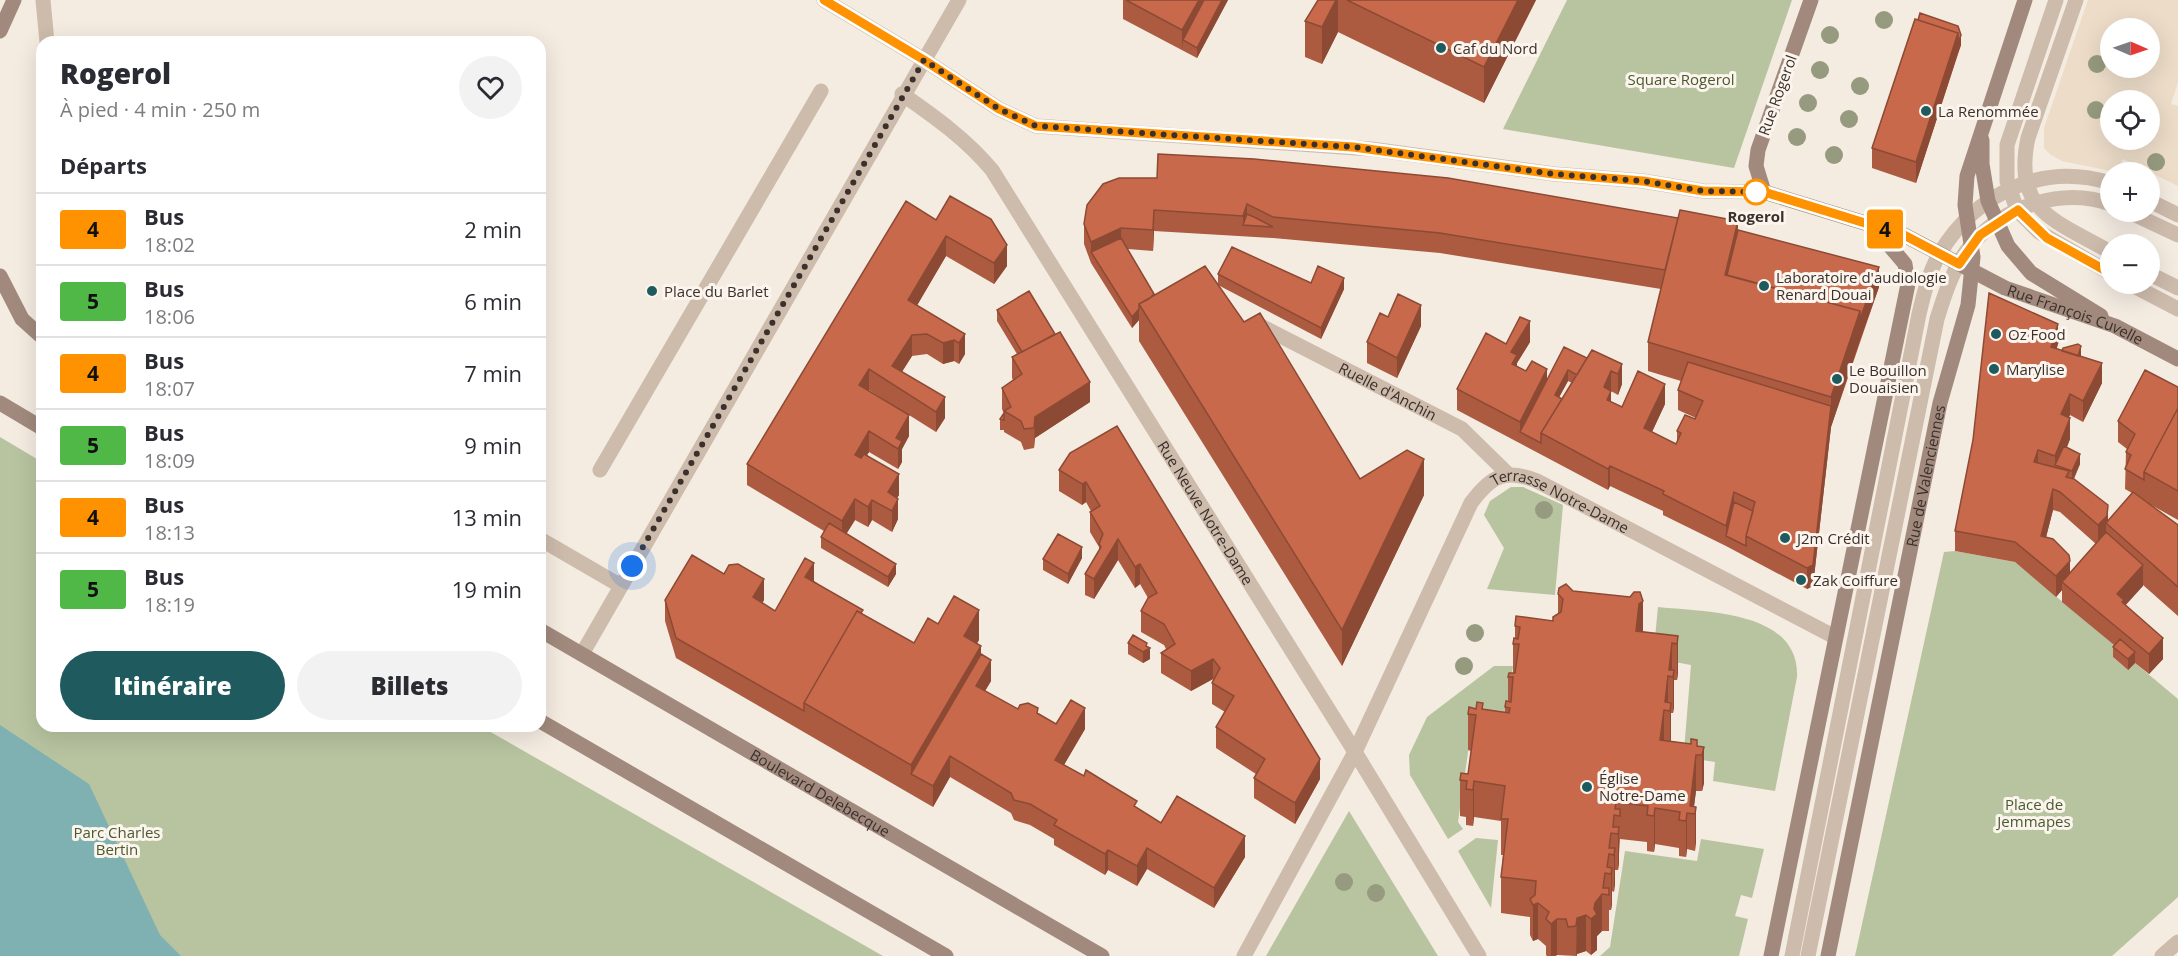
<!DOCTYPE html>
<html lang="fr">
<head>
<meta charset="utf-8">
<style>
  :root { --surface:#fff; --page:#f2f2f3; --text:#2b2b33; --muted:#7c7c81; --line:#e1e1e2; --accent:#1f5a5e }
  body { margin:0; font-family:"Open Sans",sans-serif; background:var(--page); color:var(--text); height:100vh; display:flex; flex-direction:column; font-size:22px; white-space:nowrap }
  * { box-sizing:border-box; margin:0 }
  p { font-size:20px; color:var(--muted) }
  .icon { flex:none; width:33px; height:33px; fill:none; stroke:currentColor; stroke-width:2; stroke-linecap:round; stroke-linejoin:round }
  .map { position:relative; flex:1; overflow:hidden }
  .drawer { position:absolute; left:36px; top:36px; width:510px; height:696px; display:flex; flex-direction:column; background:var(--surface); border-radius:18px; box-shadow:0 6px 24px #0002 }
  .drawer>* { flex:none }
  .badge { padding:0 12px; border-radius:4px; font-size:21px; line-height:39px }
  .needle { width:39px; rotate:92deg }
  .fabs { position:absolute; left:2100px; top:18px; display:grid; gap:12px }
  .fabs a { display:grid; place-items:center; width:60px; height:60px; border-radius:50%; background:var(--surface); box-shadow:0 6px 24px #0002; font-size:30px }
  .you { position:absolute; width:30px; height:30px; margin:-15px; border:4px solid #fff; border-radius:50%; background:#1a73e8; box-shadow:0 0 0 9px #1a73e833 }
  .map>.badge { position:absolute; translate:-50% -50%; box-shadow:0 0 0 3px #fff }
  h2 { padding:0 24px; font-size:22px; line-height:54px }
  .round { display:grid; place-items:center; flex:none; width:63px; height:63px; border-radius:32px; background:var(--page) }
  .overview { display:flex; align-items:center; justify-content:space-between; height:102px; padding:0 24px }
  h1 { font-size:28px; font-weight:800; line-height:45px }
  .primary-button { display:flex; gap:12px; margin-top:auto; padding:12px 24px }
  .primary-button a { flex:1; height:69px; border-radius:36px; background:var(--accent); color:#fff; font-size:24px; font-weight:800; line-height:69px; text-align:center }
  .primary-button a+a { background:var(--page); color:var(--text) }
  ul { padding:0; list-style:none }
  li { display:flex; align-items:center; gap:18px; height:72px; padding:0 24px; border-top:2px solid var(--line) }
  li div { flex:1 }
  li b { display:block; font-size:22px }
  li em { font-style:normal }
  li .badge { min-width:66px; font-weight:700; text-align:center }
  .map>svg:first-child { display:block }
</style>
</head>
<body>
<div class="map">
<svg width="2178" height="956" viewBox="0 0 2178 956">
  <rect width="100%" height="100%" fill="#f4ebe1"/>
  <path fill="#b8c4a0" d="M1567,0h225l-58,168 -231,-39z
    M0,437l42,25v264h438l403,230h-883z
    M1511,487h12l40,18 -8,90 -68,-6 17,-41 -20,-33 6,-14z
    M1955,551l60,11 105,88 -6,8 14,12 7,-7 43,36v198l-66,59h-257l89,-404z
    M1658,607c46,5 142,3 139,70l-22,114 -62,-10 2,-19 -13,-2 -18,-9 7,-86 -38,-7z
    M1494,666h19l-9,62 -32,-3 -14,97 5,7 -15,10 -38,-64 -1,-20 18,-38z
    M1349,811l89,145h-172z
    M1476,838l22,2 -7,68 -33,-57z
    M1701,839l63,10 -12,49 -11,-3 -6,21 13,3 -9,37h-139l10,-9 15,-96 72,10z"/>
  <path fill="#ecdcc8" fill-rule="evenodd" d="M2088,0h90v82l-7,22 7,2v80l-55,-27 -7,13 -54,-11 -11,-6 -7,-7v-20zM2110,28h40v40h-40zM2110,100h40v40h-40z"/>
  <path fill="#7fb0b2" d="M0,725l89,59 71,151 21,21h-181z"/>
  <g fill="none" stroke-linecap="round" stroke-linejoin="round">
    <g stroke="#cdbbac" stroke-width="15">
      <path d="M43,0l4,42"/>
      <path d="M2056,0l-49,145v36l10,29 22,22 71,41"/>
      <path d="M2076,0l-48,138c-16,74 29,83 82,114"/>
      <path d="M2150,201l28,14"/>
      <path d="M2129,212l49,23"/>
      <path d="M2150,274l28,14"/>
      <path d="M2130,284l48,25"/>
      <path id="s1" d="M1257,324l205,105 46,45"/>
      <path d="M600,470l221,-379"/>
      <path d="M540,539l81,47"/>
      <path d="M1792,956l127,-642c5,-21 10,-42 21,-61 36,-60 103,-91 170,-70"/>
      <path d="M1808,956l129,-637c8,-26 17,-54 35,-75 32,-38 91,-57 138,-40"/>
    </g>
    <g stroke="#cdbbac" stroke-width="15">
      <path d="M824,0l100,60 75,49 37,17 335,23 183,25 89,7 60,10 61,1"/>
      <path id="s2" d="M902,94c33,23 64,45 90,76l363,582 124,204"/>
      <path d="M582,654l377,-654"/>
      <path id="s3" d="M1244,956l111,-204 116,-249c20,-27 34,-35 66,-22l298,156"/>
      <path d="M2162,956l16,-14"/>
    </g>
    <g stroke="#a18a7d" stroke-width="15">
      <path id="s4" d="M1811,0l-53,150 -2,16 8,26 140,43 101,53 110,38 63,33"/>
      <path d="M0,31l14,-31"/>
      <path d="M1982,140v24l6,37 20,45 23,27 70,43"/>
      <path d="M0,276l22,43 20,18"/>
      <path d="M0,403l42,25"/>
      <path id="s5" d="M540,630l562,326"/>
      <path d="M540,721l406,235"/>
      <path d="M1771,956l137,-672 -3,-20 -33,-39"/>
      <path id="s6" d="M1828,956l112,-553 28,-98 5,-48 -8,-52 2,-29 58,-176"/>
    </g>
  </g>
  <g fill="#969b7f">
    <circle cx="1884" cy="20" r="9"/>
    <circle cx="1830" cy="35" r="9"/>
    <circle cx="2097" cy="64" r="9"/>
    <circle cx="1820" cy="70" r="9"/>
    <circle cx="1860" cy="86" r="9"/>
    <circle cx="1808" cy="103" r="9"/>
    <circle cx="2096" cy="110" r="9"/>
    <circle cx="1849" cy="119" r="9"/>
    <circle cx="1797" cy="137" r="9"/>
    <circle cx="1834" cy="155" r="9"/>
    <circle cx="2156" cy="162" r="9"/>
    <circle cx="1544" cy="510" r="9"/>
    <circle cx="1475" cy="633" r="9"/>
    <circle cx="1464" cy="666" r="9"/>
    <circle cx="1344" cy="882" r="9"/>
    <circle cx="1376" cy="893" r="9"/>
  </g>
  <path fill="#ac5a40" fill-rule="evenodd" d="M1123,0h105l-31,58 -74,-39z
    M1318,0h218l-52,103 -146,-71 -16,32 -17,-7v-36z
    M1958,26l3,19 -45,138 -44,-15v-20z
    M1103,184l635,46 141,57 -48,140 -18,159 -6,3 -81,-43 -63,-31v-4l-53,-25 -2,4 -151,-80v-21l49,-45 24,-2 -13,21v3l9,5 21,8 40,-21 35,6v20l-4,11 -7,-4v11l11,5 43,-3 -13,28 24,12 1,-2v-11l19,-13 -18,-8v-20l3,-9 -33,-10v-29l13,-53 -221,-36 -167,-15 -119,-7 -1,20 -25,-2 26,47 64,-12v-10l93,9 33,6 -23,50 -103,-54 26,37 116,157 64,16 -82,171 -203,-325v-21l-7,8 -41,-65 -7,-19v-20zM1568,381l4,2 -10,16 -3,-2z
    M936,220l71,46 -13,18 -48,-28 -29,49 48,29v20l-6,10 -5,-3 -11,3 -16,-10 -15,2 -10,16 43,46 -9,14 -27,-17v21l-7,13v13l-4,7 -29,-17 -2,3 32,40 -2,3 1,21 -6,13 -20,-12 -4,7 -13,-7 -9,14 50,40 -8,13 -67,-39v-11l3,-6 -77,-46v-21zM869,390l36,23 -37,-22z
    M997,310l93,92 -55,36 -1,10 -10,2 -3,-8 -17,-10v-2h-4v-11l4,-6 -2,-4v-21l11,-8 -1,-2v-21l5,-3 -20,-33z
    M1388,317l33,9 -24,52 -30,-15v-21z
    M2058,330l1,11 -3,8 25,8 21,26 -19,39 -13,-7 -2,2 2,22 -3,8 13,17 -6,15 34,42 24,-28 -7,-4 1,-37 1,-3 -9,-7v-21l60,-34v133l-32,-18 32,23v91l-35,-31 -18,20 38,54 -14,15 -14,-11 -7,7 -15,-13v-10l1,-2 -52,-43v-12l-6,7 -41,-35 -60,-11v-20zM2053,510l7,2 36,32 -26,29 -24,-36z
    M1070,453l250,326 -25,45 -41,-26v-20l2,-4 -40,-26v-21l9,-15 -13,-8v-21l1,-4 -22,12 -30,-18v-20l5,-4 -2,-4 -23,-13v-21l7,-13 -8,-14 -5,4 -17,-28 -24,39 -9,-4v-21l14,-23v-4l-9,-15v-20l1,-1 -5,-9 -4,3 -23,-14v-21z
    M1082,558l-14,26 -25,-14v-11z
    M724,574l40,26 -2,3 13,8 39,-30 49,33 51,29 24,-19 41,16 -2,3 14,38 -6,10 33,18 20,4 18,11 29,5 -21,36 97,58 84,34 -31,51 -67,-39 -10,17 -29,-16 -3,5 -51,-30v-6l-24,-14 -16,-5 -3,-7 -61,-36 -17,30 -257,-149 -11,-37v-21z
    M1573,591l70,41 35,4v37l-1,7h-3v27l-1,6h-2v28l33,6v36l-2,8h-6l-2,15 2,1 -1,44 -8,-2 -1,8 -7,-1v-8l-24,-4 -1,8 -7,-1v-9l-27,-3 -2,31h-3l-1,22 -2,-1v13l-1,6h-2v21h-7l-5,5v14l-6,5 -5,-4 -9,3v2l-20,-1 -1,1h-9l-1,-1v-9l-8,-7 -5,2 -3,-6v-18l-29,-4v-36l2,-22h-2v-34l-27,-4 -1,9 -7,-1v-8l-6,-1v-36l8,-6 3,-23 -3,-1v-36l8,-5 29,3v-5l3,-5v-25l5,-4v-29l2,-5v-13l38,-5 5,-7v-20z
    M1128,643l19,4 3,12 -7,4 -15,-9z"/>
  <path fill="#8c4a34" d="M1199,0h11l-27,40 -1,11v-21z
    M1222,0h6l-31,58v-10z
    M1336,0h2v32l-16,32v-37z
    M1518,0h18l-52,103v-36z
    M1958,33v20l-42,130v-21z
    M1961,35v10l-3,8v-10z
    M1247,204v21h-4v-9z
    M1154,210v21l-1,20v-21z
    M1738,221v29l-13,33v-8z
    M1121,228v21l-30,3v-10z
    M946,236v20l-38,65v-21z
    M1007,245v21l-13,18v-21z
    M1879,267v20l-19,53v-21z
    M1344,278v11l-23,50v-11z
    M1421,305v21l-24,52v-20z
    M1139,309v11l-7,8v-11z
    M1860,311v29l-29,87 -18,159 -6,3v-21l24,-162v-9z
    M1530,321v21l-13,21v13l-5,8 -1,-32z
    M2058,324v20l-7,24v-21z
    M2059,330v11l-1,3v-10z
    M965,334v20l-6,10v-21z
    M912,335v21l-19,29 -1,-19z
    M954,340v21l-11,3v-21z
    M2081,346v11l-7,8z
    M2102,363v20l-19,39v-21z
    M1622,364v20l-4,11v-21z
    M869,369v21l-10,16v-21z
    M1547,369v21l-27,42v-10z
    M1568,370v11l-13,24v-10z
    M1611,371v40l-7,-24z
    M1090,382v20l-55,36 -1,10 1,-31z
    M1665,384v20l-21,45v-21z
    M2070,394v21l-9,19v-20z
    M945,397v21l-9,14v-20z
    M909,415v21l-7,13v13l-4,7v-20l-2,-11z
    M2070,418v21l-11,28 -4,-2v-9z
    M869,431v21l-14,23v-20z
    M2038,450v20l-4,-8z
    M2080,454v10l-8,18v-11z
    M1424,459v36l-82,171v-36z
    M1610,466v20l-2,4v-21z
    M899,474v21l-9,15 -2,-18z
    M1086,482v20l-4,3v-21z
    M2053,489v21l-12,47v-21z
    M1734,492v21l-8,23v-10z
    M855,499v21l-13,21v-20z
    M898,499v20l-6,13v-21z
    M872,500v20l-4,7v-20z
    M2108,505v20l-2,-2v14l-8,9v-21z
    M1118,539v21l-24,39v-20z
    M1082,547v11l-14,26v-10z
    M2070,561v20l-8,1v8l-6,7v-21z
    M814,563v20l-9,-6z
    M896,564v10l-8,13v-10z
    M1140,564v20l-5,4v-21z
    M2143,565v21l-19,21 -7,-13z
    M764,579v21l-11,18v-21z
    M1643,601v36l-7,-6 3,-27z
    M979,610v30l-15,25v-29z
    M1678,636v37l-1,7v-36z
    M2163,638v21l-14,15v-20z
    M1147,643v7l3,-2v11l-7,4v-11z
    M1672,643v34l-3,-7z
    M981,646v29l-70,99v-9z
    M2135,652v11l-7,7v-11z
    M1213,659v20l-22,12v-20z
    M991,660v21l-15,25v-20z
    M1674,670v37l-1,6v-36z
    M1668,676v35l-3,-9z
    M1671,703v36l-1,8v-36z
    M1085,708v21l-30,51v-20z
    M1664,710v36l-4,-6z
    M1704,747v36l-2,8v-36z
    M1696,755v36l-3,23 -3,-8z
    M950,756v21l-17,30v-21z
    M1320,759v20l-25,45v-21z
    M1474,781v36l-1,9v-36z
    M1696,807v36l-1,8v-37z
    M1655,808v36l-1,8v-36z
    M1687,813v36l-1,8v-36z
    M1619,827v37l-1,6v-36z
    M1245,836v21l-31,51v-20z
    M1147,848v21l-10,17v-20z
    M1615,848v37l-1,7v-37z
    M1108,850v20l-3,5v-21z
    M1612,868v36l-1,6v-36z
    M1602,894v37l-5,5v14l-6,5v-36l4,-16z
    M1538,903v36l-5,2v-36z
    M1586,915v36l-9,3 -1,2 1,-38z
    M1557,919v36l-6,1v-32z"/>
  <path fill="#c8694b" stroke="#8c4a34" stroke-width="1.5" d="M1126,0h73l-17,30z
    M1204,0h18l-25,48 -14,-8z
    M1318,0h18l-14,27 -17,-6z
    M1347,0h171l-34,67z
    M1920,13l38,13 3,9 -3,8v-10l-40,-13z
    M1915,19l43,14 -42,129 -44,-14z
    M1158,154l96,5 194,19 230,40 -13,52 -225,-37 -167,-16 -26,-13 -4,12 -89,-6 -1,20 -32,-2 -30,14 -7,-18 3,-19 16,-21 16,-6h38z
    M950,196l41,23 16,26 -13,18 -48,-27 -38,64 57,34 -6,9 -5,-3 -11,3 -16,-9 -15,1 -20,31 53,31 -9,15 -67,-43 -10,16 50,30 -13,23 6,3 -4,8 -29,-18 -14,24 6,3 3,-4 35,20 -11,18 10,7 -6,12 -20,-11 -4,7 -13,-8 -13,22 -95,-57 159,-263 30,19z
    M1680,210l58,11 -13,54 135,36 -29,86 -183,-55z
    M1247,214l9,4 17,9 -30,-2z
    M1738,230l141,37 -19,52v-8l-133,-36z
    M1121,238l33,56 -5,5 -10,5v5l-7,8 -41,-65z
    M1232,247l79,36 7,-17 26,12 -23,50 -103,-54z
    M1205,266l39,56 16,-9 100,166 47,-29 17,9 -82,171 -203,-326z
    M1029,291l26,43 -33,18 -25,-42z
    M1989,293l69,31 -7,23 51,16 -19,38 -13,-7 -9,20 9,4 -15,38 -17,-6 -4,12 35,9 -3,6 8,2 34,26 -1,11 -9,9 -38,-33 -7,-3 -12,47 12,3 16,16 1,6 -14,15 -41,-34 -60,-11 18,-91z
    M1398,294l23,11 -24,53 -30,-16 13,-29 8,4z
    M1520,317l10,4 -19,31 6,3 -5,9 14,7 6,-10 15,8 -27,53 -63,-33 29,-56 20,11z
    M1060,332l30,50 -55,35 -1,11 -10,1 -3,-8 -17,-10 7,-4 -9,-19 20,-14 -10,-17z
    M2078,344l3,2 -3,10 -16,-5 1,-3z
    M1564,347l23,11 -10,17 -9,-5 -13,25 7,4 -21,34v10l-21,-11z
    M1592,350l30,14 -4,10 -7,-3 -7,16 7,4 -4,9 15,7 16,-36 27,13 -21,44 32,16 5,-11 -4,-2 8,-16 10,4 8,-18 -25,-11 10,-28 143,44 -18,159 -6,3 -61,-32 9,-34 -21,-10 -8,34 -63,-32 1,-3 -54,-25 -2,3 -67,-36z
    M2145,370l33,17v21l-34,64v8l-19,-11 6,-14 -5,-3 9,-18 -17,-13z
    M2178,408v83l-34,-19z
    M1004,413v7l-4,-1z
    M1117,426l203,333 -25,44 -41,-25 11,-19 -49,-32 18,-31 -22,-13 8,-15 -7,-9 -22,12 -30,-18 14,-9 -11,-20 -23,-13 7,-13 9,-5 -17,-29 -5,3 -17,-28 -24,40 -9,-5 16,-27 -2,-3 4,-10 -13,-22 10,-6 -14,-24 -4,2 -23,-14 11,-17z
    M2064,446l16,8 -8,17 -17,-6z
    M2133,492l45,33v62l-72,-64z
    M1734,502l19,9 -7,25v10l-20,-10z
    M829,523l67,41 -8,13 -67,-40z
    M2106,532l37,33 -26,29 7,6 -2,2 41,36 -14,16 -87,-72z
    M1058,534l24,13 -14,27 -25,-15z
    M692,555l32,19 5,-9 9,-1 26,15 -11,18 22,14 30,-53 9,5 -9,14 58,33 -2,3 -4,-2 -53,92v8l-128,-73 -11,-38z
    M1566,584l7,7 57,6 4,-5h6l3,9 -4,3 -3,27 42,5 -1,8 -5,-1 -3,27h5l-1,7 -5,-1 -3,26 6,1 -1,8 -6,-1 -4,30 31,4v-5l6,1v6l7,1 -2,8h-6l-6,51 6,1 -1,7 -8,-1 -1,8 -7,-1 1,-8 -25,-4 -1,8 -7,-1 1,-9 -32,-4 -1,7h5v7l-6,-1 -1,12h6l-1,7 -7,-1 -2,15h6l-1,7 -5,-1 -2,13 5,1 -1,6 -6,-1 -2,15h6v7l-7,-1 -7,9 -1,6 3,5 -6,5 -5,-4 -9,3 -1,8 -8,1 -2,-8h-9l-6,5 -5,-5 3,-7 -11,-9 -5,2 -3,-6 5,-4 1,-14 -35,-4 7,-58h-7l4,-33 -31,-5 -1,9 -7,-1 1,-8 -7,-1 1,-7 7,1 8,-59 -8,-1 1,-7 7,2 1,-7 6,1 -1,6 27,4 1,-5 -5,-1 1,-6 5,1 2,-25h-5l1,-4h6l4,-29h-6l1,-6 4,1 2,-12 -5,-1 1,-10 37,5v-4l8,-5 2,-13 -5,-5 1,-6z
    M954,596l25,14 -15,26 17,10 -70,119 -107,-62 53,-92 57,32 14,-25 10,6z
    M1133,635l14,8 -1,3 4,2 -7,4 -15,-9z
    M2120,639l15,13 -7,7 -15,-12z
    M981,654l10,6 -15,26 42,23 2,-4 8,-2 10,5 -1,5 19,11 15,-24 14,8 -30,52 29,16 2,-6 26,16 25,15 -3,5 27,17 16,-27 68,40 -31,52 -67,-40 -10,18 -29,-16 -3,4 -51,-29 3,-5 -27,-16 -16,-4 -3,-7 -61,-37 -17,30 -22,-12z"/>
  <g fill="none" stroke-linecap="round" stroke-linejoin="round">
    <defs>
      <path id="line" d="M824,0l100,60 75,49 37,17 317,21 201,27 89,7 60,10 61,1 140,43 55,29 21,-29 38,-25 29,28 63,35"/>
    </defs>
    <use href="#line" stroke="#fff" stroke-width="14"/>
    <use href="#line" stroke="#ff9200" stroke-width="9"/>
    <path stroke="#3b302b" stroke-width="6" stroke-dasharray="0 10.8" d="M632,566l292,-506 75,49 37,17 317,21 201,27 89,7 60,10 61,1h-8"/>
  </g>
  <g fill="#1f5a5e" stroke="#fbf5ee" stroke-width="2">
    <circle cx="1441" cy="48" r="6"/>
    <circle cx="1926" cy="111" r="6"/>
    <circle cx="1764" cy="286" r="6"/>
    <circle cx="652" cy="291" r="6"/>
    <circle cx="1996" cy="334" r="6"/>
    <circle cx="1994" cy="369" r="6"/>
    <circle cx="1837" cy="379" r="6"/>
    <circle cx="1785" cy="538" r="6"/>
    <circle cx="1801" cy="580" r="6"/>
    <circle cx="1587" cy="787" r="6"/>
  </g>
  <circle fill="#fff" stroke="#ff9200" stroke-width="3" cx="1756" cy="192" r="12"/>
  <g text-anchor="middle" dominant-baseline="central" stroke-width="6" stroke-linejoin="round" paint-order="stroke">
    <g font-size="15" fill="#3b302b" stroke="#fbf5ee" text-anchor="start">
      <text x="1453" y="48">Caf du Nord</text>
      <text x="1938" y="111">La Renommée</text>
      <text x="1776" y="277">Laboratoire d'audiologie<tspan x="1776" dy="17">Renard Douai</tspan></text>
      <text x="664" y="291">Place du Barlet</text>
      <text x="2008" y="334">Oz Food</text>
      <text x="2006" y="369">Marylise</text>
      <text x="1849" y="370">Le Bouillon<tspan x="1849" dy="17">Douaisien</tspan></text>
      <text x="1797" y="538">J2m Crédit</text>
      <text x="1813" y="580">Zak Coiffure</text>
      <text x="1599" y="778">Église<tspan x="1599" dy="17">Notre-Dame</tspan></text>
    </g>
    <g font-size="15" fill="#4a5a2e" stroke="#fbf5ee">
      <text x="1681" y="79">Square Rogerol</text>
      <text x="2034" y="804">Place de<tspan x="2034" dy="17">Jemmapes</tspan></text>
      <text x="117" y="832">Parc Charles<tspan x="117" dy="17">Bertin</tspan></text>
    </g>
    <g font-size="15" fill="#3b302b" stroke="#fbf5ee">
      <text transform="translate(1777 95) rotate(-70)">Rue Rogerol</text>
      <text stroke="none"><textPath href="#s4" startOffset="538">Rue François Cuvelle</textPath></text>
      <text stroke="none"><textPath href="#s1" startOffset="147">Ruelle d'Anchin</textPath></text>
      <text stroke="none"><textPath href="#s6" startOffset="490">Rue de Valenciennes</textPath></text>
      <text stroke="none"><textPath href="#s3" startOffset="612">Terrasse Notre-Dame</textPath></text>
      <text stroke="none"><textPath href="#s2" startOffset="522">Rue Neuve Notre-Dame</textPath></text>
      <text stroke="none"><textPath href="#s5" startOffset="324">Boulevard Delebecque</textPath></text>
    </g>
    <g font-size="15" font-weight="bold" fill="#3b302b" stroke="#fbf5ee">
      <text x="1756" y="216">Rogerol</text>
    </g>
  </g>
</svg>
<div class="fabs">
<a><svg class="needle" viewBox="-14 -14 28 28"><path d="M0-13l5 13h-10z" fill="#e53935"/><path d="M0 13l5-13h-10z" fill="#7c7c81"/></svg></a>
<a><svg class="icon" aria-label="locate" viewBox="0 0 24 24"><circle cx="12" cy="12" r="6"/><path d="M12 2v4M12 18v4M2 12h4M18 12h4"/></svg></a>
<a>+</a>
<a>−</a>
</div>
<div class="you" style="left:632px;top:566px"></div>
<b class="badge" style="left:1885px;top:229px;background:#ff9200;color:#111">4</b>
<section class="drawer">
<div class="overview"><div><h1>Rogerol</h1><p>À pied · 4 min · 250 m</p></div><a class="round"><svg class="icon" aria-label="heart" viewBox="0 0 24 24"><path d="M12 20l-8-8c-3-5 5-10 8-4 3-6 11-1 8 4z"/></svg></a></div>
<h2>Départs</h2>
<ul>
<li><span class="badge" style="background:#ff9200;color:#111">4</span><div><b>Bus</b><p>18:02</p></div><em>2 min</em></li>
<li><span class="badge" style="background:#50b847;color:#111">5</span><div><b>Bus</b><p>18:06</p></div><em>6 min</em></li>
<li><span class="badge" style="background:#ff9200;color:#111">4</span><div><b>Bus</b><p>18:07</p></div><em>7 min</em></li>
<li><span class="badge" style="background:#50b847;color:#111">5</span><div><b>Bus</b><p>18:09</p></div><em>9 min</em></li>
<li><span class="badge" style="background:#ff9200;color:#111">4</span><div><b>Bus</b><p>18:13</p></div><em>13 min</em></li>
<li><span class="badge" style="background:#50b847;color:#111">5</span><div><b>Bus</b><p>18:19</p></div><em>19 min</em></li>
</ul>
<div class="primary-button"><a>Itinéraire</a><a>Billets</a></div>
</section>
</div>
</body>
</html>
